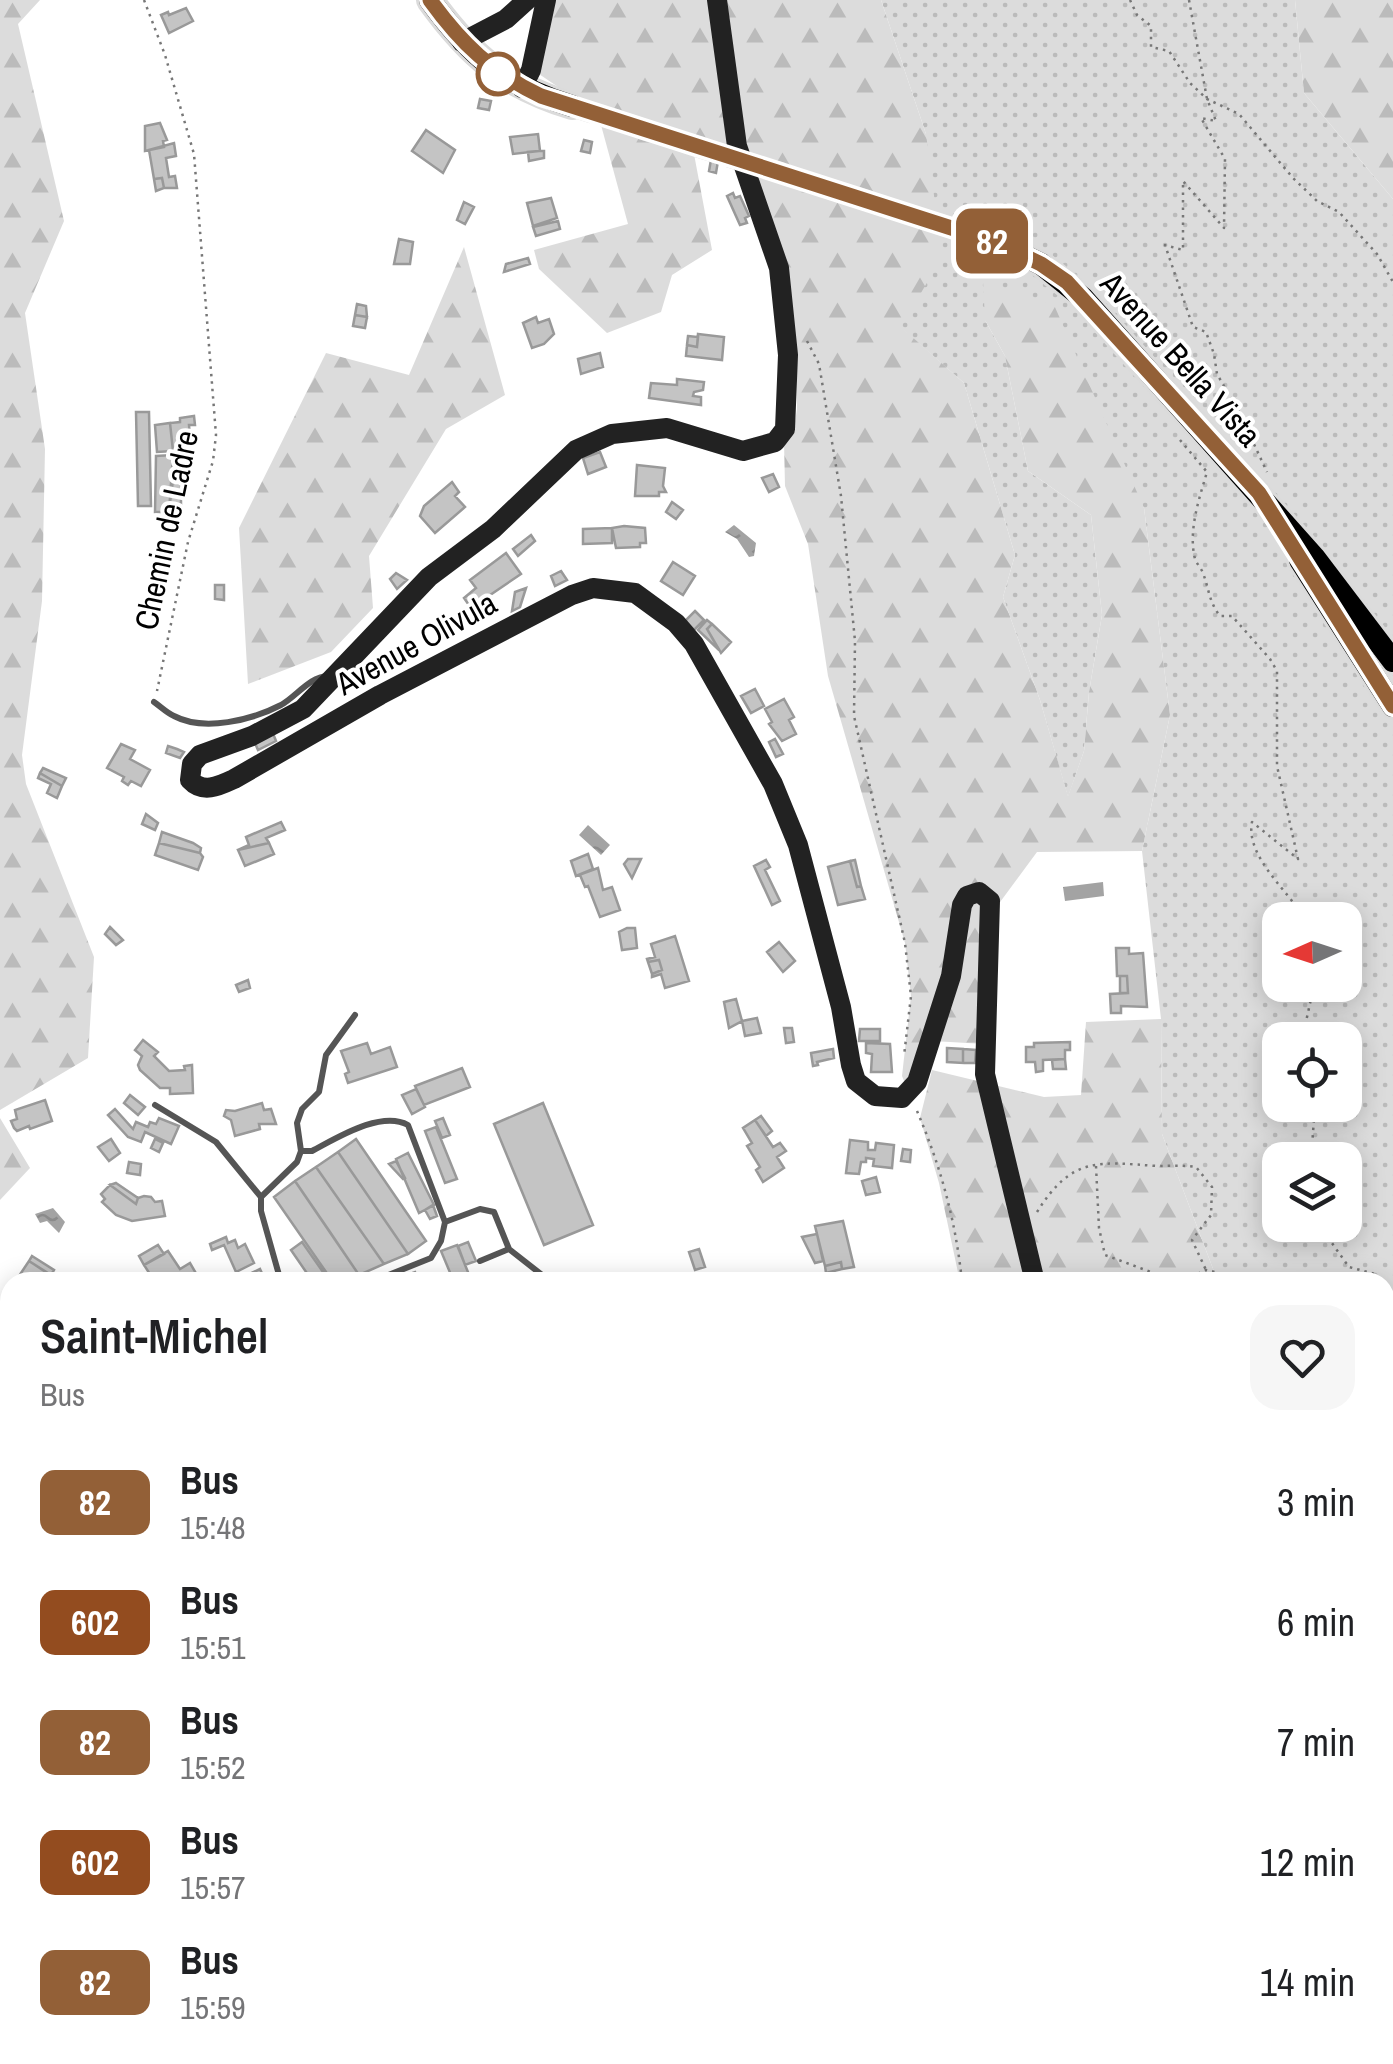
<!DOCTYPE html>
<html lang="fr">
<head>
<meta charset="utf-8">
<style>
  :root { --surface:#fff; --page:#f6f6f6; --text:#202124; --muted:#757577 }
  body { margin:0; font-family:"Archivo Narrow",sans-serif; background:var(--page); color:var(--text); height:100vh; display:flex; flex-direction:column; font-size:38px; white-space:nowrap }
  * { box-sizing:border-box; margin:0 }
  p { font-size:32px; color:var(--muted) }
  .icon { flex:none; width:55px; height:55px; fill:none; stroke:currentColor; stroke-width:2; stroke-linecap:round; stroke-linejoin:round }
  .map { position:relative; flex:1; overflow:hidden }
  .sheet { position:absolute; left:0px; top:1272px; width:1395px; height:792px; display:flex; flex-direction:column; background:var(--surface); border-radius:30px 30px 0 0; box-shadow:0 5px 25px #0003 }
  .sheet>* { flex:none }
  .badge { padding:0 20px; border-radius:15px; font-size:35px; line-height:65px }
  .needle { width:65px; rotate:267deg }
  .tools { position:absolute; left:1262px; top:902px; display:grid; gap:20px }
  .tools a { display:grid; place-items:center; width:100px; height:100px; border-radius:20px; background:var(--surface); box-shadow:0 5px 25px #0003; font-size:50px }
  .map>.badge { position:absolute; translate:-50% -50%; box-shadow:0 0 0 5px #fff }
  .round { display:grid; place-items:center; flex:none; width:105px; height:105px; border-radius:30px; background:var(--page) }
  .headline { display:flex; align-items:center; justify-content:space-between; height:170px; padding:0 40px }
  h1 { font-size:48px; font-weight:600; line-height:75px }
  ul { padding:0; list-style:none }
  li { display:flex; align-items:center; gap:30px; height:120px; padding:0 40px }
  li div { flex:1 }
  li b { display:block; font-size:38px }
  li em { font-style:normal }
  li .badge { min-width:110px; font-weight:700; text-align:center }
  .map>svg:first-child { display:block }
</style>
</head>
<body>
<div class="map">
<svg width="1393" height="2064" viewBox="0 0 1393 2064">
  <defs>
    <pattern id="grass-dots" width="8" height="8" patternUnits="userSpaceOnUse" patternTransform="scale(2.5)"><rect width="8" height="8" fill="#dcdcdc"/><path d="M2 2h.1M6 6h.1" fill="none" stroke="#bbb" stroke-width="1.8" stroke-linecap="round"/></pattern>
    <pattern id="forest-firs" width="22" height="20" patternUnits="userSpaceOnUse" patternTransform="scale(2.5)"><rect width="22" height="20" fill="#dcdcdc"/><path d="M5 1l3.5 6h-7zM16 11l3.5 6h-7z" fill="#bbb"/></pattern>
    <pattern id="water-ripples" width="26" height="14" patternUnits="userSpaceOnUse" patternTransform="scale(2.5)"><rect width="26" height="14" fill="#a3a3a3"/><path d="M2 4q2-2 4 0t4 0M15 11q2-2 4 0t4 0" fill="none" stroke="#8b8b8b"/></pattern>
  </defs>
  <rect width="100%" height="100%" fill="#fff"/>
  <path fill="url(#grass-dots)" fill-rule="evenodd" d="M881,0h414l9,93 89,106v1435l-8,-7v-345h-167l-56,-148 -1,-115 -19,-168 28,-136 -26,-207 -159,-188 20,36 23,115 63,44 11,100 -13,77 -5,59 -16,46 -28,-97 -37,-103 12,-42 -51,-172 -64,-56 26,-193zM1280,920h65v65h-65zM1280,1040h65v65h-65zM1280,1160h65v65h-65z
    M0,1339l10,6v710h423l3,9h-436z"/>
  <path fill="url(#forest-firs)" d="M0,0h40l-22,24 46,197 -39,92 20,136 -3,152 -20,154 4,29 68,173 -6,101 -88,52z
    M549,0h332l45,134 16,123 -41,70 63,56 51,172 -12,42 37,103 28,96 16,-45 5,-59 13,-77 -11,-100 -63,-44 -23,-115 -20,-36 -2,-39 71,24 90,203 26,207 -28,136 -105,1 -45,61 -8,131 -51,-3 -24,52 -7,-17 9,-80 -6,-53 -77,-267 -20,-132 -23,-58 -1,-44 10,-14 3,-19v-54l-9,-88 -43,-122 -51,9 18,96 -40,25 -11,37 -54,21 -68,-64 -5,-19 94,-26 -30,-110 -62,-42z
    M1295,0h98v199l-89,-106z
    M464,247l41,148 -59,34 -77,127 4,52 -42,44 -83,32 -9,-156 87,-175 83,22z
    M1161,1019l1,115 56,148h-258l-21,-99 -19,-65 12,-48 112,27 37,-2 5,-73z
    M0,1118l30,50 -30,32z
    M1385,1627l8,7v430h-273l6,-9h259z"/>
  <path fill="url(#water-ripples)" d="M734,525l22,18 -2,13 -5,1 -12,-18 -12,-7z
    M588,825l22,20 -9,10 -22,-20z
    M1103,882l1,14 -39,5 -2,-14z
    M53,1208l12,14 -6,11 -12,-12 -7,2 -5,-9z"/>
  <path fill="#c4c4c4" stroke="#999" stroke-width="2.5" d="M186,8l7,13 -24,12 -8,-18 7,-3 1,3z
    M480,99l11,2 -2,9 -11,-2z
    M160,123l7,17 -4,1 1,6 -19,4v-25z
    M426,130l29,20 -12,23 -31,-22z
    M538,134l2,17 -27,3 -3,-17z
    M584,140l8,2 -2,11 -9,-2z
    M174,143l2,13 -10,2 3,19 6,-1 2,12h-13l-2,-10 -8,1 -5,-29z
    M539,151h5v7l-15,3 -1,-9z
    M712,154l7,1 -3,18 -7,-2z
    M162,178l2,10 -8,3 -2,-12z
    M733,193l2,5 5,-2 9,20 -4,2 2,5 -7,2 -13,-29z
    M551,198l6,20 -24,8 -6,-23z
    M464,202l10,5 -9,17 -8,-4z
    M558,221l2,8 -24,7 -3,-9z
    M399,239l14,3 -3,22h-16z
    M528,258l2,6 -26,8 2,-8z
    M357,304l9,2 1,11 -12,-2z
    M355,315l12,2 -2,11 -12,-2z
    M536,317l2,6 11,-4 5,15 -10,10 -12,4 -9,-25z
    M698,334l26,3 -2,23 -36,-4 1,-11 10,2z
    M688,336l10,1 -1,10 -10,-2z
    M600,353l3,14 -22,7 -3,-15z
    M677,379l27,3 -1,8 -9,2 -1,4 8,1v8l-52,-7 2,-15 26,2z
    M136,412h13l2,94h-13z
    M194,416l1,9h-6l2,25 -18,1 -3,-28 10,-1v-4z
    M170,423l3,28 -16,1 -2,-27z
    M600,452l6,15 -18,7 -5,-16z
    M173,455l-4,57h-14l1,-56z
    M637,465l28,3 -2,18 3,6h-7v4h-24z
    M773,474l6,13 -10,5 -7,-14z
    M173,480h8v14l-10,1z
    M452,482l7,10 -4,4 10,11 -30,26 -15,-17 4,-10z
    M181,494v16h-12l2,-15z
    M672,502l11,8 -7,9 -10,-7z
    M624,526l21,2 1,15h-6v4l-24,1 -4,-20z
    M612,528v15l-29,1v-15z
    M531,535l4,6 -17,15 -5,-7z
    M506,553l15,21 -50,34 -7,-10 12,-10 -6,-8z
    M673,562l22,14 -12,19 -22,-14z
    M561,571l6,9 -12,6 -4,-10z
    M396,573l11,7 -10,9 -7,-10z
    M215,585h9v15l-9,-1z
    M526,588l-6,19 -8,4 3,-19z
    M695,611l9,9 -10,10 -9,-9z
    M707,620l5,4 -5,5 12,21 -21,-20z
    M712,624l19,18 -10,11 -14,-24z
    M755,689l9,17 -13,7 -10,-17z
    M784,699l10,18 -5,3 7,14 -14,7 -13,-17 3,-2 -7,-13z
    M272,731l4,10 -18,9 -4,-9z
    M775,739l8,15 -7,3 -7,-15z
    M121,744l14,6 -5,9 20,11 -9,16 -10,-5 -3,4 -6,-4 2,-4 -17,-9z
    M168,746l9,3 7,3 -4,6 -14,-5z
    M43,768l23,10 -4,8 -22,-13z
    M40,773l22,13 -5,12 -10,-5 4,-9 -13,-6z
    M146,814l12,9 -3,7 -13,-6z
    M281,822l4,8 -19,8 3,5 -31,7 11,-5 -3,-8z
    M162,832l31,11 8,5 -1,5 -41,-10z
    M159,843l41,10 3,4 -5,13 -43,-15z
    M269,843l5,11 -29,12 -7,-16z
    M588,854l5,15 -17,7 -5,-15z
    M628,859h13l-9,19 -8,-14z
    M766,860l4,7 -5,3 15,31 -8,4 -18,-39z
    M855,860l6,26 -4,1 -7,-26z
    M850,861l7,26 4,-1 4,13 -27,6 -10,-38z
    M598,868l5,22 9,-3 8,23 -20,7 -12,-31 -3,1 -5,-12 -4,1z
    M110,927l13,13 -7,5 -11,-11z
    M627,928h8l2,20 -15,2 -3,-18z
    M675,936l14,45 -24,7 -4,-14 -9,3v-3l10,-4 -3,-10 -11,2 -1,-3 8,-2 -4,-13z
    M779,942l16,19 -12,11 -16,-20z
    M1116,948h13v6l14,-1 4,54 -26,-1v7h-10l-1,-19 18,-1 -1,-17h-10z
    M659,960l3,10 -10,4 -4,-12z
    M1120,976h7l1,17h-8z
    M248,980l2,8 -11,4 -3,-7z
    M736,999l6,22 -13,7 -5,-26z
    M757,1018l4,15 -16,3 -3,-15z
    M784,1028h8l2,14 -8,1z
    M860,1029h20v12h-21z
    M143,1040l15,12 -4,4 15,15 16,-1 -1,-4 8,-1 1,28 -23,1v-6h-10l-20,-18 -2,-5 4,-9 -7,-6z
    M1070,1042v8h-5v9l-22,1v11l-7,1 -1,-10h-9v-15h8v-4z
    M367,1043l4,11 19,-7 7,20 -49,16 -3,-9 4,-2 -8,-21z
    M866,1043l24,1 2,28h-21l1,-18 -6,-1z
    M947,1048l16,1v14l-16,-1z
    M833,1049l1,9 -17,4 1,3 -5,1 -2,-13z
    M963,1049l13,1 -1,13h-12z
    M1065,1059l1,10h-13l-1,-9z
    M462,1068l8,19 -46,18 -9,-19z
    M416,1089l9,18 -13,7 -10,-19z
    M130,1095l15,12 -7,8 -14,-12z
    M45,1100l7,21 -22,8 -1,-3 -12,5 -3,-3 -3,-7 6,-2 -2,-9z
    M262,1103l2,7 7,-1 5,15h-17l1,5 -25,7 -4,-16 -7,-4 2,-6 9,1z
    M543,1103l50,122 -49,20 -50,-121z
    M115,1109l18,20 3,-7 12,5 2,-5 6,2 3,-6 20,8 -8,18 -26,-12 -4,10 -13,-5 -20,-22z
    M761,1116l11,15 -6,5 -11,-16z
    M443,1118l7,17 -8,3 -7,-17z
    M755,1120l18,27 7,-4 6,8 -9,6 7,11 -21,14 -7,-12 4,-3 -13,-21 5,-3 -9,-15z
    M436,1127l21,52 -12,4 -20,-52z
    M111,1139l9,14 -11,8 -11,-14z
    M155,1139l8,4 -4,9 -8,-4z
    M356,1139l70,102 -18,13 -70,-102z
    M850,1140l18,2v8h7l1,-7 18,2 -2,23 -19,-2 1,-7 -8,-1v4h-5l-2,12 -13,-1z
    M903,1149l8,1 -1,12 -9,-1z
    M338,1152l70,102 -24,10 -68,-97z
    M408,1153l26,52 -15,8 -23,-54z
    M396,1161l9,17 -2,1 -14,-15z
    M129,1162l12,2 -1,11 -13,-2z
    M316,1167l68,97 -25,11 -64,-94z
    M876,1177l4,15 -14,3 -4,-14z
    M295,1181l35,51 29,43 -16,7h-10l-59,-85z
    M116,1183l22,15 -2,6 -26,-19z
    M110,1185l26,19 2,-6 6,-2 7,1 4,5 7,-1 3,15 -33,5 -16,-6 -14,-13 3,-3 -4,-5z
    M433,1205l4,11 -7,3 -5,-9z
    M843,1221l11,46 -12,2 -1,-7 -16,4 -10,-40z
    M817,1234l6,27 -8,2 -13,-26z
    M226,1237l2,6 7,-3 3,8 7,-4 9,19 -18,9 -12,-27 -12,5 -2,-6z
    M302,1242l28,40h-17l-22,-32z
    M468,1242l8,19 -11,4 -7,-19z
    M158,1245l6,9 -20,11 -5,-9z
    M457,1245l15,37h-18l-13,-31z
    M699,1249l6,18 -10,3 -6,-18z
    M168,1251l12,18 10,-6 11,19h-46l-11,-17z
    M32,1256l22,14 -3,5 -22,-14z
    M29,1261l29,19 -2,2h-33l-6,-3z
    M841,1262l1,7 -16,4 -1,-7z
    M260,1269l6,13h-15l-4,-7z
    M415,1272l4,10h-31z"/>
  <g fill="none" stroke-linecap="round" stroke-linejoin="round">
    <path stroke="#d9d9d9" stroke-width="22" stroke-dasharray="22 11" stroke-linecap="butt" d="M572,106l426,137"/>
    <defs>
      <path id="primary" d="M430,0c41,57 75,85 142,106
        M998,243l43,21 42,34 231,259 79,104
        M1300,560l93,146"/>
    </defs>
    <use href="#primary" stroke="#dbdbdb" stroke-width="28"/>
    <path stroke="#777" stroke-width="2.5" stroke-dasharray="2.5 5" stroke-linecap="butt" d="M144,0l21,55 29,99 22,281 -3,26 -25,81 -31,149
      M1130,0l7,15 14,11v21l18,4 21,32 17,16 32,15 54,64 24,23 22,11 38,42 16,28
      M1189,0l18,99 9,22 -15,-3 24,41 -1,69 -41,-47v69l-18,-5 28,82 13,5 8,22 3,20 21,36 29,62
      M807,341l12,23 22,132 14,145 -1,75 51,227 6,53 -7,60
      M1180,440l27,32c-8,27 -19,59 -12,87 2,5 6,9 8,14 6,16 6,29 17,43h12l38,43 7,12v95l21,93 -46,-37c-6,30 27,61 43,83l13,1 12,14
      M1302,1040l12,-55
      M917,1111c24,56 39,111 45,171
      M1311,1160l4,-55
      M1096,1166l3,62 6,27 73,27 10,-4
      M1037,1212c35,-56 61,-50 120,-46 13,0 26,-1 39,1l16,20 -1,28 -19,25 14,30
      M1319,1225l30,42 26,7 2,8
      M1189,1282l-1,-4 18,-8 9,2 7,10
      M1385,1343l8,29
      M0,1448l10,5
      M1385,1453l8,-16
      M0,1923l10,6
      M300,2055l3,9"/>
    <path stroke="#555" stroke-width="6" d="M154,702c6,4 13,11 20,14 30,16 78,4 107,-11 16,-9 28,-28 47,-29
      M155,1105l61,37 45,55
      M301,1151h11c25,-13 69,-41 96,-26l37,97 -4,19 -10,17 -60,24
      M445,1222l35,-13 14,3 15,37 42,33
      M480,1261l29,-12
      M281,1282l-20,-71v-14l36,-35 4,-11 -4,-28 5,-14 17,-17 7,-37 29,-40"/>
    <path stroke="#555" stroke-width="14" d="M1054,2064l22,-9"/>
    <path stroke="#222" stroke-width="20" d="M717,0l20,146 42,122 9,87 -3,74 -10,13 -32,9 -76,-23 -55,6 -36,16 -83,79 -64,48 -126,132 -51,27 -52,19 -8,9 -2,16c13,14 29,6 44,-1l146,-84 192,-100 21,-7 42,5 41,30 18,21 79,140 25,61 43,162 10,58 5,16 19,15 27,2 15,-16 34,-106 11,-71 5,-9 12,-4 11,9 -5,173 50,208
      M462,42l44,-23 21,-19
      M522,88l9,-18 15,-70
      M0,1328l10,5
      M583,2055l3,9
      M717,2064l3,-9"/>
    <use href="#primary" stroke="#000" stroke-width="22"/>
  </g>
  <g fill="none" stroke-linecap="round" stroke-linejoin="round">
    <defs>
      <path id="line" d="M430,0c31,43 62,73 111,96l457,147 43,21 26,18 192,211 134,213"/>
    </defs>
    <use href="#line" stroke="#fff" stroke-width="22"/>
    <use href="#line" stroke="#936037" stroke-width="15"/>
  </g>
  <circle fill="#fff" stroke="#936037" stroke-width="5" cx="498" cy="74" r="20"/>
  <g text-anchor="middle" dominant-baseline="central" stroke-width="8" stroke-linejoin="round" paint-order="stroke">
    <g font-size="32" fill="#000" stroke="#fff">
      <text transform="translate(1181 359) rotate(48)">Avenue Bella Vista</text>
      <text transform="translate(166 530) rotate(-78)">Chemin de Ladre</text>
      <text transform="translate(416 643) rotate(-29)">Avenue Olivula</text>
    </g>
  </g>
</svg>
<div class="tools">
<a><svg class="needle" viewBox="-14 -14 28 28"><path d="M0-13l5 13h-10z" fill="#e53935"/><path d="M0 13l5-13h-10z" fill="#757577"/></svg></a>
<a><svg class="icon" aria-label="locate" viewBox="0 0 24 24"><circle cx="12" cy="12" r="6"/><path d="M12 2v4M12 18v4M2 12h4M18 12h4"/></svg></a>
<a><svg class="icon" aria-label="layers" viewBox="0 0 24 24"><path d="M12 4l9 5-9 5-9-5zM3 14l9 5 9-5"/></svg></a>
</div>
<b class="badge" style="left:992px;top:241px;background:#936037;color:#fff">82</b>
<section class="sheet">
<div class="headline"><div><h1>Saint-Michel</h1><p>Bus</p></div><a class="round"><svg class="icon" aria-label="heart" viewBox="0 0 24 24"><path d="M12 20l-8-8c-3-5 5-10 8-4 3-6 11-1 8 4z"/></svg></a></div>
<ul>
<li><span class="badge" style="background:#936037;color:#fff">82</span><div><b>Bus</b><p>15:48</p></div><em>3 min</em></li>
<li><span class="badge" style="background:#934c1f;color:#fff">602</span><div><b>Bus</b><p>15:51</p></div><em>6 min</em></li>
<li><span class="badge" style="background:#936037;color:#fff">82</span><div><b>Bus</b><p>15:52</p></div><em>7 min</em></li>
<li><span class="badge" style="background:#934c1f;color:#fff">602</span><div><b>Bus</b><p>15:57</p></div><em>12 min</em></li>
<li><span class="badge" style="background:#936037;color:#fff">82</span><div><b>Bus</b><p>15:59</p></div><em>14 min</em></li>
</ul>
</section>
</div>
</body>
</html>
